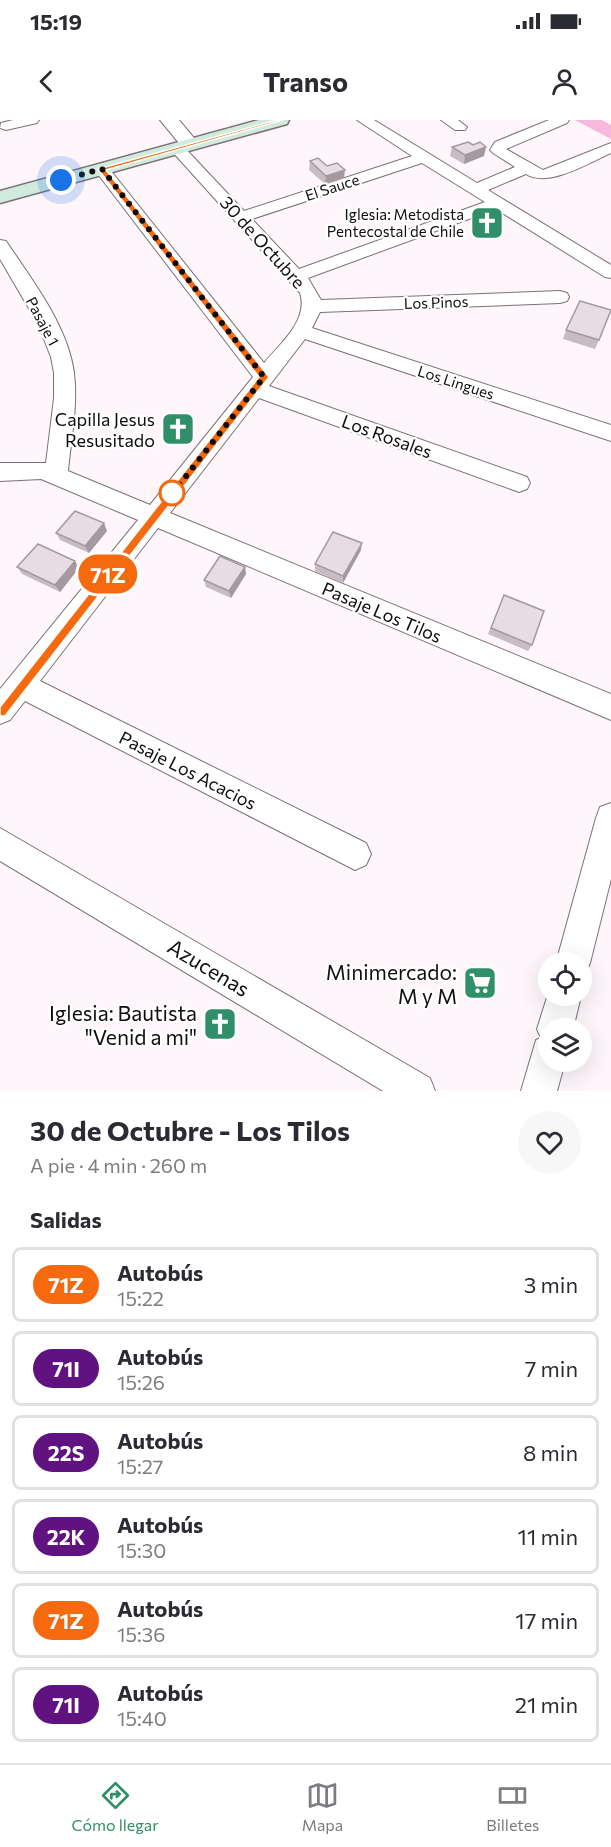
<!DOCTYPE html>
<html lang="es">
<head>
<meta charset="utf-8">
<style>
  :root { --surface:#fff; --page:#f7f7f7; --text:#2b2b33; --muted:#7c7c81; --line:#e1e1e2; --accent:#308f68 }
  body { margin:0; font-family:Commissioner,sans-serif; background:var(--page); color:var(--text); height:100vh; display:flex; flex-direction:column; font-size:22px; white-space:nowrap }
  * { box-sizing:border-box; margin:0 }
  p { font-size:20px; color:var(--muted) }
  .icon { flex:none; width:33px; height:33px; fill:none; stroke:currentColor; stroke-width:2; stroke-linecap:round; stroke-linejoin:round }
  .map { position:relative; height:971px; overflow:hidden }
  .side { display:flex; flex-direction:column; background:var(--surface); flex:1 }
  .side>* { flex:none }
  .badge { padding:0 12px; border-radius:20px; font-size:21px; line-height:39px }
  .controls { position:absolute; left:538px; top:832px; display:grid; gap:12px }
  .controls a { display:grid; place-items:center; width:54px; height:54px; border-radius:50%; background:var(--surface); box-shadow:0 6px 24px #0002; font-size:30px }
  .you { position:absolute; width:30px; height:30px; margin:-15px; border:4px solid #fff; border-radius:50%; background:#1a73e8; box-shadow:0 0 0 9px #1a73e833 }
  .map>.badge { position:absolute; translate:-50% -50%; box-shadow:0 0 0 3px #fff }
  h2 { padding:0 30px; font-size:22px; line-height:54px }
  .round { display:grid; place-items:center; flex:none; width:63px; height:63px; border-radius:32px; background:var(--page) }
  .headline { display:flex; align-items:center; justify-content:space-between; height:102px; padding:0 30px }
  h1 { font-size:28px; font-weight:700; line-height:45px }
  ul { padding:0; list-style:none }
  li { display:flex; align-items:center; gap:18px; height:75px; margin:0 12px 9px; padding:0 18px; border:3px solid var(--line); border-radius:9px }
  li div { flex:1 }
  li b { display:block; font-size:22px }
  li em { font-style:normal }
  li .badge { min-width:66px; font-weight:700; text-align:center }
  .status { display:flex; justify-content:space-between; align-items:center; height:42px; padding:0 30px; background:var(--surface); direction:ltr }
  .status svg { height:16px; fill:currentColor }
  header { display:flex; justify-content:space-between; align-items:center; height:78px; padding:0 30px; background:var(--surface); font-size:27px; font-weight:700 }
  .tab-bar { display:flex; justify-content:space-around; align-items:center; height:84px; border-top:2px solid var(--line); background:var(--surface); font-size:16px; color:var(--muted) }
  .tab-bar a { display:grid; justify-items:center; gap:3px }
  .tab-bar .current { color:var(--accent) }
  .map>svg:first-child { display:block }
</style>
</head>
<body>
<div class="status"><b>15:19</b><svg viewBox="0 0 49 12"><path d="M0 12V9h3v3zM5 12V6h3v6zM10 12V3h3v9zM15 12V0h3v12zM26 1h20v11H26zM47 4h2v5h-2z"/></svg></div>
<header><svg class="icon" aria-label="back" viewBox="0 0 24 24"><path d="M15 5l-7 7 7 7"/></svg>Transo<svg class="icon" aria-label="person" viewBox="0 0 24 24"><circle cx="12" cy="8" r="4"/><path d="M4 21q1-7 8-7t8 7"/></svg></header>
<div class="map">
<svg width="611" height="971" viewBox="0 0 611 971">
  <rect width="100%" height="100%" fill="#fff6fb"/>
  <path fill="#f7b8dd" d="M575,0h27l9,5v14z"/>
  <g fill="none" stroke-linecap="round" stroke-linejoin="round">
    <defs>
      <path id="minor" d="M13,0h26l-2,3 -31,7 -6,-2 1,-5z
        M357,0h17l103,63 38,-16 -22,-14 -3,-3 5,-8 54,-22h20l-2,3 -61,26 37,21 68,-27v10c-22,10 -63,35 -85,21l-38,16 123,75v13l-6,-1 -109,-68 -188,69 13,22 239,-9 7,2 2,4 -2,4 -7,2 -240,9 -8,16 299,97v16l-306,-102 -36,47 258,91 3,6 -3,6 -8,3 -8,-3 -252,-91 -89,115 441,181v26l-453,-192 -118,153 326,162 5,11 -5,11 -11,5 -330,-169 -15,19 -10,4v-35l138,-169 -97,-41 -41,2v-18h46l8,-65v-25l-3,-16 -13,-33 -38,-65v-19l6,1c26,39 62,85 68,132 4,32 -3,66 -6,98l82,34 103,-128 -159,-208 3,-3h10l157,197c16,-19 45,-43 36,-70l-131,-145 3,-3h10l62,66 168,-55zM422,43l63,39 -186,67 -47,-50z
        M441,0h17l9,7 -2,3h-10z
        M611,683v76l-21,84 -5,12 -3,1v-13h-26l40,-145 4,-11z
        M0,708l430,250 5,13h-52l-383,-230z
        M549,871v5h32l-8,33h-24v33h16l-8,29h-36l15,-51 5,-2 -4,-9z"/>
      <path id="tertiary" d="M160,0h19l20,24 -2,4h-14z"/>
      <path id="secondary" d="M259,0h30l-2,4 -287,79v-12z"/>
    </defs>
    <use href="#minor" stroke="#7c7076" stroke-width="2"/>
    <use href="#tertiary" stroke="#7c7076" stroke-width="2"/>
    <use href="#secondary" stroke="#7c7076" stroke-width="3"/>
    <use href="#minor" fill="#fff" fill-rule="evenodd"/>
    <use href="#tertiary" fill="#fff" fill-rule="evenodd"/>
    <use href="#secondary" fill="#d1eade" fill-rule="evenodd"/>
  </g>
  <path fill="#c8bcc3" d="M452,27l32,9 -20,8 -14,-8z
    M310,41l17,5 17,12 -19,6 -16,-14z
    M566,210l33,10 -4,9 -32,-10z
    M107,411l-18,22 -29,-13 -4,-7z
    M361,430l-18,33 -28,-12v-7z
    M17,447l62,1 -19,24 -38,-18z
    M245,447l1,7 -15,24 -25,-11 -2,-7z
    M504,475l28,50 -4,6 -40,-17z"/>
  <path fill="#a3999f" d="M486,27l-2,9 -20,8 1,-9z
    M345,50l-1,8 -19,6 1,-8z
    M104,403l3,8 -18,22 -4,-7z
    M362,423l-1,7 -18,33v-7z
    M75,441l4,7 -19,24 -5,-7z
    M245,447l1,7 -15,24 -2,-7z"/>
  <path fill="#e9dbe3" stroke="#a3999f" stroke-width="1.5" d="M468,22l5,3 7,-3 6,5 -21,8 -13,-8z
    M318,38l9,8 10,-3 8,7 -19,6 -16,-15z
    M580,181l31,9 -12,30 -33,-10z
    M75,391l29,12 -19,23 -29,-13z
    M333,412l29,11 -19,33 -28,-12z
    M38,424l37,17 -20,24 -38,-18z
    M220,436l25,11 -16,24 -25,-11z
    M504,475l40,16 -12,34 -41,-17z"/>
  <path fill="#f56a0f" stroke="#fff" stroke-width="1.5" d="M277,0h6l-177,50 163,207 -264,339h-5v-9l259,-330 -161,-208z"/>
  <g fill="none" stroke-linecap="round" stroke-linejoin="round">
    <path stroke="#110d0f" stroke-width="6" stroke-dasharray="0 10.8" d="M61,60l41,-11 162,208 -96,122 4,-6"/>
  </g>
  <defs>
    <symbol id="church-square" viewBox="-11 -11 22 22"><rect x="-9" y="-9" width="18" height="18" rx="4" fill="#308f68" stroke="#fff"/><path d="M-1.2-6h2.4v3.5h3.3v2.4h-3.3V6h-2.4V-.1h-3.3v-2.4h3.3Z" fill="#fff"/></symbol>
    <symbol id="supermarket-square" viewBox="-11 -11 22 22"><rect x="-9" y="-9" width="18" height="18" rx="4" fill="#308f68" stroke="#fff"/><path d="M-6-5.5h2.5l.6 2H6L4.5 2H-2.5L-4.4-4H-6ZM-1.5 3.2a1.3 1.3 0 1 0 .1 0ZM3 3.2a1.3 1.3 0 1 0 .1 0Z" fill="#fff"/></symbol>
  </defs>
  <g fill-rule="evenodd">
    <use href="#church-square" x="468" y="84" width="38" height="38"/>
    <use href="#church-square" x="159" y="290" width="38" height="38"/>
    <use href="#supermarket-square" x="461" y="844" width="38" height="38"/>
    <use href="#church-square" x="201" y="885" width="38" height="38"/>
  </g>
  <circle fill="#fff" stroke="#f56a0f" stroke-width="3" cx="172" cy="373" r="12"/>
  <g text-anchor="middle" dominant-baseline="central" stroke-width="4.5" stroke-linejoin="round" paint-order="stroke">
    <g font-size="15" fill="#110d0f" stroke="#fff">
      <text transform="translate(332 67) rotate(-18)">El Sauce</text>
      <text transform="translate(436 182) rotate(-2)">Los Pinos</text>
      <text transform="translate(43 201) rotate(62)">Pasaje 1</text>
      <text transform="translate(456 262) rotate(18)">Los Lingues</text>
    </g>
    <g font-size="15" fill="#110d0f" stroke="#fff" text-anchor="end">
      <text x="464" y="94">Iglesia: Metodista<tspan x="464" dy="17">Pentecostal de Chile</tspan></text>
    </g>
    <g font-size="18" fill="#110d0f" stroke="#fff">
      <text transform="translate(263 122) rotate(48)">30 de Octubre</text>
      <text transform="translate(387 316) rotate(20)">Los Rosales</text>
      <text transform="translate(382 492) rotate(23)">Pasaje Los Tilos</text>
      <text transform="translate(188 650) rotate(27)">Pasaje Los Acacios</text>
    </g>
    <g font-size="18" fill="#110d0f" stroke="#fff" text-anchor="end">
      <text x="155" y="299">Capilla Jesus<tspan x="155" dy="21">Resusitado</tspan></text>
    </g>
    <g font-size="21" fill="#110d0f" stroke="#fff">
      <text transform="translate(209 847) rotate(31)">Azucenas</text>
    </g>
    <g font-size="21" fill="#110d0f" stroke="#fff" text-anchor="end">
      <text x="457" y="851">Minimercado:<tspan x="457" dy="24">M y M</tspan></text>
      <text x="197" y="892">Iglesia: Bautista<tspan x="197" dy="24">"Venid a mi"</tspan></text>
    </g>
  </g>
</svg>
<div class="controls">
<a><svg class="icon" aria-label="locate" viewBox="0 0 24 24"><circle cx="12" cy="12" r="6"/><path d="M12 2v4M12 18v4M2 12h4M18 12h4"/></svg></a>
<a><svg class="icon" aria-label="layers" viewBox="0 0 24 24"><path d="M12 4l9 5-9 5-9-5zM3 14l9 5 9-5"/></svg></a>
</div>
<div class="you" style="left:61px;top:60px"></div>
<b class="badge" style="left:108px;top:454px;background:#f56a0f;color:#fff">71Z</b>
</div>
<section class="side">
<div class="headline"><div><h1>30 de Octubre - Los Tilos</h1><p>A pie · 4 min · 260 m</p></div><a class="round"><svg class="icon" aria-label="heart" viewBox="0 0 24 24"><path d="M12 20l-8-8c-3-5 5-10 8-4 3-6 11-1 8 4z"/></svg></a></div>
<h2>Salidas</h2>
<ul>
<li><span class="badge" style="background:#f56a0f;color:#fff">71Z</span><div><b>Autobús</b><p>15:22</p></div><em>3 min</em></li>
<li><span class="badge" style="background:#5f1280;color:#fff">71I</span><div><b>Autobús</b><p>15:26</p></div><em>7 min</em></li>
<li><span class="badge" style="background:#5f1280;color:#fff">22S</span><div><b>Autobús</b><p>15:27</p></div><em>8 min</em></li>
<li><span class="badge" style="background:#5f1280;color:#fff">22K</span><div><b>Autobús</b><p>15:30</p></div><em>11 min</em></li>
<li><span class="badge" style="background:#f56a0f;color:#fff">71Z</span><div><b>Autobús</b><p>15:36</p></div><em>17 min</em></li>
<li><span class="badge" style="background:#5f1280;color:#fff">71I</span><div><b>Autobús</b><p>15:40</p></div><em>21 min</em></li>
</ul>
</section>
<nav class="tab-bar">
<a class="current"><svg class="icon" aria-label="directions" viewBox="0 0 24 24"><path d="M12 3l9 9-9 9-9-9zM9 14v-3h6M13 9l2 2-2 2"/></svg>Cómo llegar</a>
<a><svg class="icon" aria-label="map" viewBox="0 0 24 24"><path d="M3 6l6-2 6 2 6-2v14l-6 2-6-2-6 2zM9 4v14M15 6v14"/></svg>Mapa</a>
<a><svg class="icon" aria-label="tickets" viewBox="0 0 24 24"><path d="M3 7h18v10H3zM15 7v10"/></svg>Billetes</a>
</nav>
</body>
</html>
